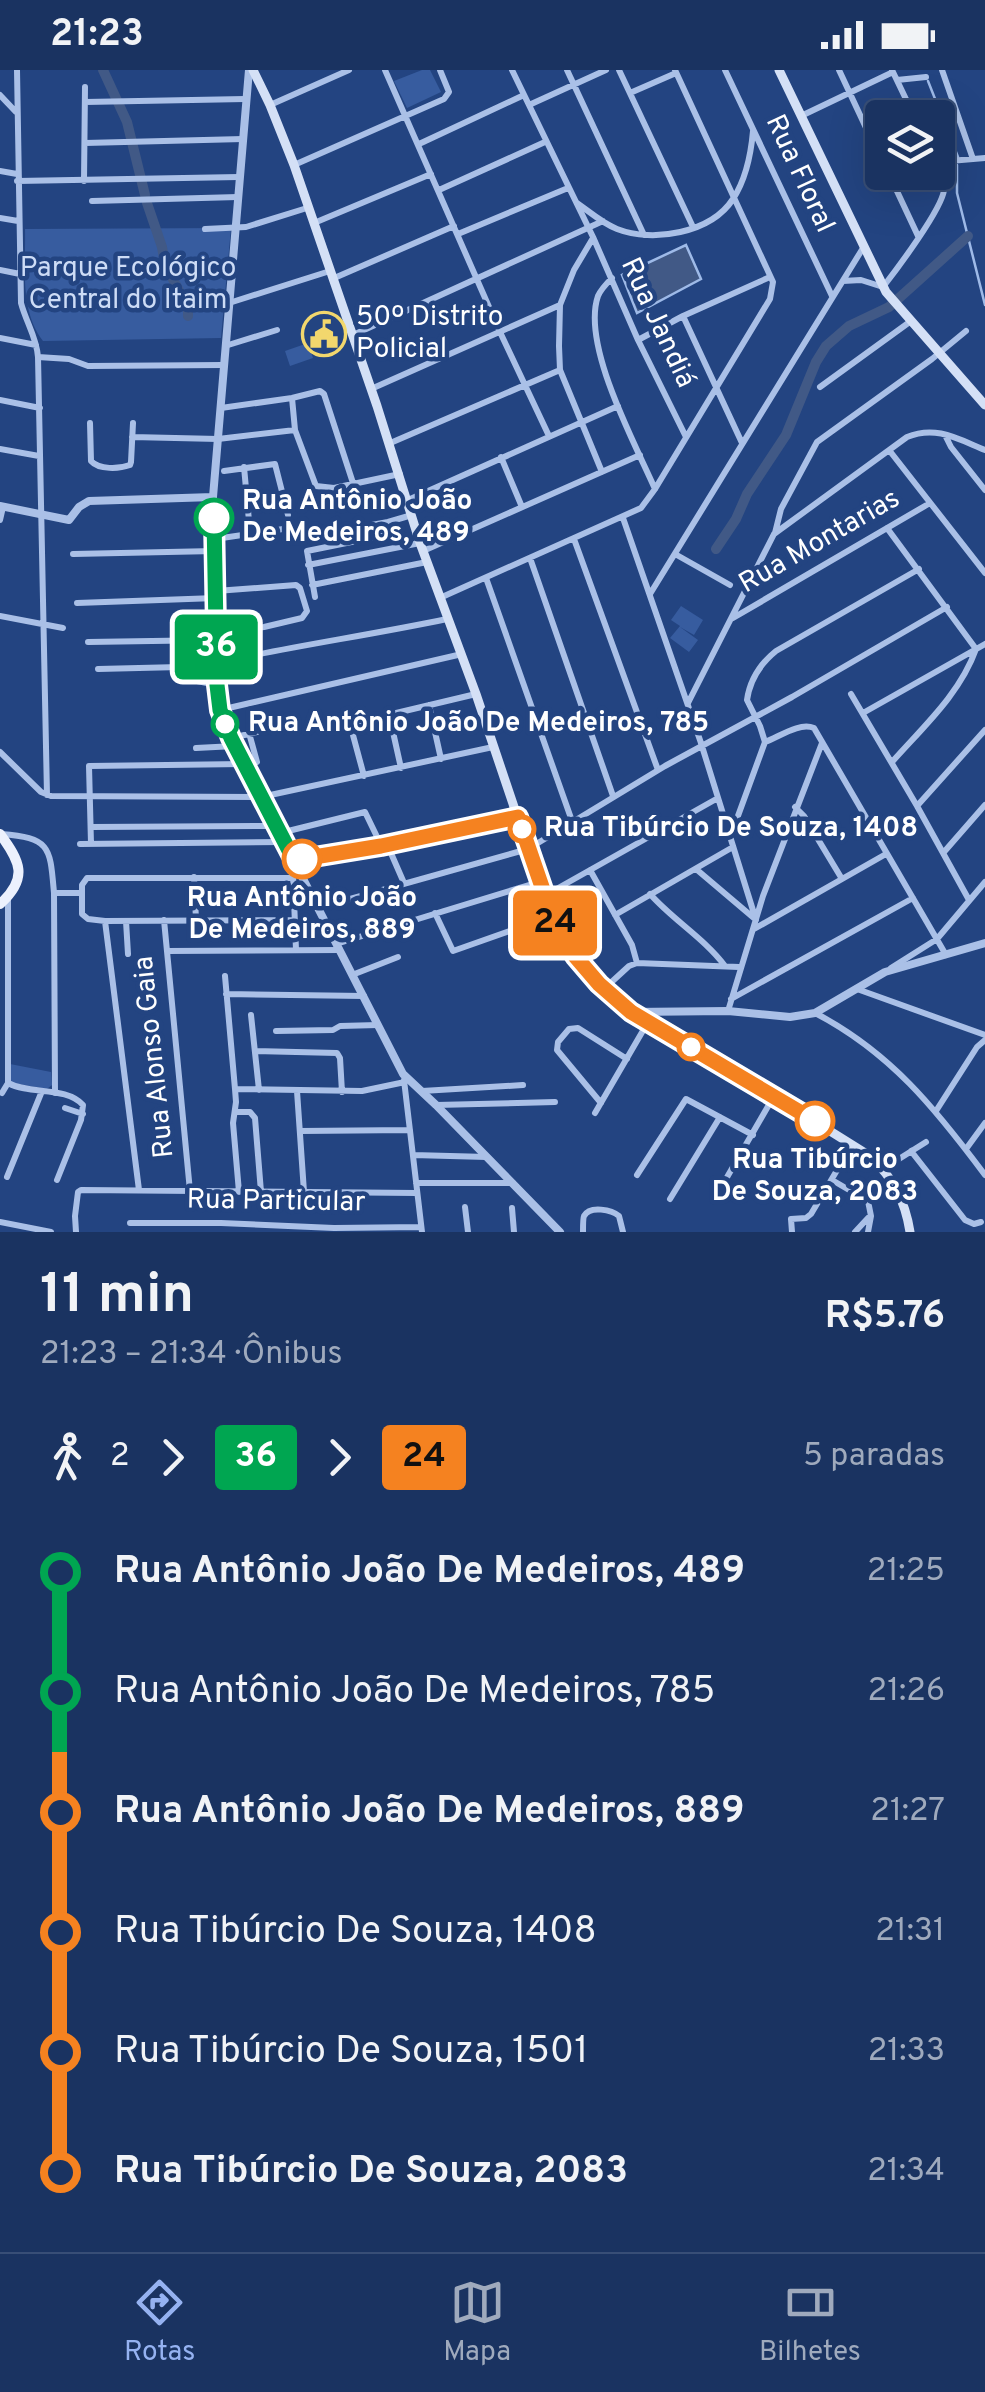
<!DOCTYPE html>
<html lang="pt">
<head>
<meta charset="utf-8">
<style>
  :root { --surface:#1a3361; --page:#273f6a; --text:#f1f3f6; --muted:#9faabd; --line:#384e76; --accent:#95b2f1 }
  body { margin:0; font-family:Overpass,sans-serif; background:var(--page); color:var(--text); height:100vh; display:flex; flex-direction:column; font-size:38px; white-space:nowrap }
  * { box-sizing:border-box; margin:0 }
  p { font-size:32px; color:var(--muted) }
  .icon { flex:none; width:55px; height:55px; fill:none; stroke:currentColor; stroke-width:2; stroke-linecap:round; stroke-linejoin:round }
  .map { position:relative; height:1162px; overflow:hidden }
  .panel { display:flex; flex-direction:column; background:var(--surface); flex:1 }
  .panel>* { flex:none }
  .badge { padding:0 20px; border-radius:8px; font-size:35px; line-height:65px }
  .fabs { position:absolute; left:865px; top:30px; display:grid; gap:20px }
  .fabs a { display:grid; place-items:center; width:90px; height:90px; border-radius:10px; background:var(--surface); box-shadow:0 10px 40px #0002,0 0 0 2px var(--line); font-size:50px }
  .map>.badge { position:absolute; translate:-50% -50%; box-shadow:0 0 0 5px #fff }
  .legs { display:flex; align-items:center; gap:15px; height:110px; padding:0 40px; font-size:32px }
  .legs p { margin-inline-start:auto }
  .head { display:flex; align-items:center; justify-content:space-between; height:170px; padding:0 40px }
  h1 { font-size:55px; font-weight:700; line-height:75px }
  ul { padding:0 40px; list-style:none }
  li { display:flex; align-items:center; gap:35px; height:120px; font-size:38px }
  li i { display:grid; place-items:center; width:15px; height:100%; margin:0 12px; background:currentColor }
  li i::after { content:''; width:25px; height:25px; margin:-12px; border:8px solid; border-radius:50%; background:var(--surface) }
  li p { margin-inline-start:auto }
  li:first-child i { background:linear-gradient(#0000 50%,currentColor 0) }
  li:last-child i { background:linear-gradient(currentColor 50%,#0000 0) }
  .status { display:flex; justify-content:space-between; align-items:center; height:70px; padding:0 50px; background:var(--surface); direction:ltr }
  .status svg { height:28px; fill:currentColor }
  .tab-bar { display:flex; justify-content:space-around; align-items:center; height:140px; border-top:2px solid var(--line); background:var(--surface); font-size:28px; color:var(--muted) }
  .tab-bar a { display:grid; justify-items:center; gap:5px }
  .tab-bar .active { color:var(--accent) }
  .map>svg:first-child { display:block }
</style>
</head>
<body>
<div class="status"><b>21:23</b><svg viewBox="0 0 49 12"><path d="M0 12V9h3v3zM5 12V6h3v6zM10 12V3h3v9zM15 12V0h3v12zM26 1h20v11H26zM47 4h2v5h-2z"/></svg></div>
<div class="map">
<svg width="985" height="1162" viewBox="0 0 985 1162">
  <rect width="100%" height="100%" fill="#234481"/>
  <path fill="#375c9f" d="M422,0h8l11,22 -34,16 -13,-27z
    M231,158l-10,110 -178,3c-24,-31 -17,-75 -18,-112z
    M308,273l5,15 -23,8 -5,-15z
    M681,536l22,14 -9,15 -14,-8 18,13 -9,12 -19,-14 10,-12 -9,-6z
    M10,994l41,8 1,13 -5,4 -35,-6 -2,-1z"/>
  <path fill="#415986" stroke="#9ebae8" stroke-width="2.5" d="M686,175l15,34 -64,34 -15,-38z"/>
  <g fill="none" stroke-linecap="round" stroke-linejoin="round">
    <path stroke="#9ebae8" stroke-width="2.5" d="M928,11l30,76
      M957,95v28l28,112"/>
    <path stroke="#415986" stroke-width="10" d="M103,0l24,52 18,73
      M147,133l15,44 3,17 23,44v8
      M716,479l20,-30 11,-25 39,-59 30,-73 10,-16 23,-20 40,-19 79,-71"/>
    <path stroke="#aac0e7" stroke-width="6" d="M17,0l4,233c5,19 16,35 17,54l9,438
      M385,0l115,262 49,104
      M512,0l81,167 45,103 48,97
      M567,0l77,165
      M619,0l74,157
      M725,0l107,226
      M839,0l43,92
      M892,0l23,48
      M942,0l31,89
      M897,10l29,-3
      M630,23l46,-20
      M0,25l16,17
      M85,32l160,-3
      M270,35l79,-35
      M529,35l77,-35
      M801,46l92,-44
      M85,73l158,-4
      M419,74l105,-49
      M938,92l47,-4
      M294,95l150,-66 5,-7 -9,-22
      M0,101l17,3
      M888,102l30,64
      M17,111l222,-4
      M84,111l1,-94
      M439,120l106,-48
      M92,131l146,-4
      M577,133c13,9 25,20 40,26 36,14 94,4 116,-30 13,-20 18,-45 20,-68
      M0,148l18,3
      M314,153l117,-49
      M205,159l41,-2 61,-19
      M458,164l110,-46
      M593,168l-19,32 -14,35 -1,41 1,24 42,102
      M0,200l20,4
      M612,208c-6,6 -11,11 -14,18 -17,49 37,147 57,193
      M332,209l122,-53
      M843,211l18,-1 22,7c14,-18 59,-78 61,-97 1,-8 -3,-17 -6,-24
      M229,233l101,-32
      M683,246l59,127
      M353,265l250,-114
      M0,268l36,7
      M638,270l45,-24 87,-39
      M225,276l52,-16
      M38,287l31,2 19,7 135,-1
      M820,317l91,-66
      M371,319l189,-84
      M292,328l3,32 21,56 18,2 66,-14
      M0,330l40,8
      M221,338l71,-10 28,-7 4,3 29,89
      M90,353l1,38c8,9 28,8 39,4l1,-3 2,-39
      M945,365l6,12 34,43
      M132,367l86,2 77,-9
      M388,374l172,-74
      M0,379l39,7
      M889,380l96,123
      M501,387l21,50
      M244,397l5,54
      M224,401l51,-7 13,51
      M408,430l210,-94
      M623,448l78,225 55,177
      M0,450l3,-13
      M887,458l89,121
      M775,463l6,-24 36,-67 115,-83 34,-28
      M215,469l75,-11
      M574,469l84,231
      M342,473l-3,-12 49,-9 24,-7
      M423,481l217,-96
      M73,484l142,-3
      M675,484l55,31
      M530,488l83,238
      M308,495l112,-22
      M486,508l86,243
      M312,515l115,-23
      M216,521l80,-6 4,3 7,23 -5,7 -38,9 -48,6
      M650,524l213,-346
      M315,527l-8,-46 79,-16 3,-4 -1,-9
      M442,527l199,-89 14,-19 115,-190 3,-17 -98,-212
      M77,533l139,-5
      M0,546l63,12
      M733,548l197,-115
      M88,572l128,-2
      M216,593c77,-17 155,-28 231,-44
      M98,599l82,-2 17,14 20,4
      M851,624l66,112 52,94
      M688,633l86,-169 133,-97c29,-12 51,2 78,13
      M429,635l12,54
      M220,640l242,-56
      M863,643l122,-69
      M389,644l12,54
      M249,663l8,29
      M231,668l66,-15
      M765,672c14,-5 34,-20 49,-14l132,227
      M765,672l-5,-16 -13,-26c3,-21 13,-36 29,-49l143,-82
      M196,678l39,-2
      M0,682l41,40 10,4 210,1 232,-50
      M892,692c31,-35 68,-68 84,-113
      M364,706l-14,-52 126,-30
      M917,736l68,-76
      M795,737l9,9 38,63
      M91,757l186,-1
      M280,763l85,-21 16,33
      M1,764c50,4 49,13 53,59l1,200
      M731,765l34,-93
      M80,774l204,-2
      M91,774l-2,-78 155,-2
      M387,774l17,39
      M944,782l41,-47
      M294,790l87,-15 137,-28
      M696,799l59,50
      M590,800l42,75 5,18
      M194,807l2,43
      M293,808h-206l-5,7v29l6,5 17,2 189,-1
      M54,823h27
      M650,824c23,26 54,44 75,72
      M544,826l174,-98
      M318,838l210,-59 137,-83 127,-69 155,-90
      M435,843l18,38 99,-35
      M615,845l118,-68
      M164,850l26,271
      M105,851l34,269
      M126,851l2,33
      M754,859l132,-75
      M336,874l203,-62
      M296,880l-3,-76 4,-8
      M167,881l173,-1
      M891,898l46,-29 48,-57
      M352,905l46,-18
      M225,906l10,113 1,13 -3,21 6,69
      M605,918l24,-22 8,-3 102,4
      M857,919l128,46
      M226,924l138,2
      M731,929l182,-101
      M728,941l35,-115 59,-153
      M815,943c75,39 120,95 170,162
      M251,945l8,75
      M276,961l57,-1 7,-4 38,-1
      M255,981l82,2 3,5 2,34
      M404,1010l18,152
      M8,1013v-186
      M8,1013c22,12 58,3 75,22l-2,15 -24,60
      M235,1019l127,2 43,-9
      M297,1021l7,101
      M422,1021l101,-6
      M2,1023l6,-10
      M601,1033l-44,-53 1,-8 11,-13 9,-1 49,31
      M436,1035l119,-3
      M65,1038l18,6
      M936,1041l41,-64 8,-7
      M235,1042h15l5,6 6,74
      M595,1043l53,-91
      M300,1061l110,-1
      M966,1079l19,-26
      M911,1081l54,69 9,4 7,-2
      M413,1085l74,2
      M883,1099l43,-27
      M637,1105l49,-76 67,36
      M7,1107l35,-86
      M832,1110l36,21 3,15 -3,16
      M416,1113h97
      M715,1128l59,-102
      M670,1129l50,-82
      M465,1137l3,25
      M512,1138l2,24
      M0,1152l51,10
      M130,1153h91l113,5 87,-1
      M76,1162l-1,-16 3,-24 3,-2 336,3
      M583,1162c0,-2 0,-14 1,-16 6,-11 28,-6 35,0l4,16
      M792,1162l-1,-13 15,-1 5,-4 41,-69
      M855,1162l13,-14"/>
    <path stroke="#aac0e7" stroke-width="8" d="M249,0l-36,427 4,188 3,25 15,36 168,328 33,31 124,127
      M0,436l69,14 10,-13 10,-6 124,-4
      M631,942l97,-1 62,6 25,-4 70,-41 100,-29"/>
    <path stroke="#d4e0f6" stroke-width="9" d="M253,0l17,35 24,60 83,241 43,137 56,151 68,202 19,41 23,34 45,41 143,84 96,60c23,22 35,44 40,76
      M779,0l107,222 99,113"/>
    <path stroke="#ecf1fd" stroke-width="10" d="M0,764c20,27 29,44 0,70"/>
  </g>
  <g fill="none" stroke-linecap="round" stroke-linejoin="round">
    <defs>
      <path id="line-1" d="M214,448l3,167 3,25 11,28 63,122 8,-1"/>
      <path id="line-2" d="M302,789l79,-13 137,-29 34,99 23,40 24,28 32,28 184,109"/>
    </defs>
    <use href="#line-1" stroke="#fff" stroke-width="22"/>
    <use href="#line-2" stroke="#fff" stroke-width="22"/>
    <use href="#line-1" stroke="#00a651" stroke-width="15"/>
    <use href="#line-2" stroke="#f58220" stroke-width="15"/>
  </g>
  <defs>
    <symbol id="civic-ring" viewBox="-11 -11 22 22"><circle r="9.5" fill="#234481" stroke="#f2d76d" stroke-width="1.5"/><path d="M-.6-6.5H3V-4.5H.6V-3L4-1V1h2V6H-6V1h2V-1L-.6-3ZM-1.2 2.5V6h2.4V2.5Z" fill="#f2d76d"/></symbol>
  </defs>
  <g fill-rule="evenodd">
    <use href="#civic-ring" x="299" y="239" width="50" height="50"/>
  </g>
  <g fill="#fff" stroke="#00a651" stroke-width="5">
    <circle cx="214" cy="448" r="18"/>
    <circle cx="225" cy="654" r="12"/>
  </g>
  <g fill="#fff" stroke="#f58220" stroke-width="5">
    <circle cx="522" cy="759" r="12"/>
    <circle cx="302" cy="789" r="18"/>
    <circle cx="691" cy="977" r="12"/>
    <circle cx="815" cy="1051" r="18"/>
  </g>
  <g text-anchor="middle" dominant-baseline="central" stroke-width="9" stroke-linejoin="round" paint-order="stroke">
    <g font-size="28" fill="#fff" stroke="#234481">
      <text transform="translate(799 104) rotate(65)">Rua Floral</text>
      <text transform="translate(657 253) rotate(65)">Rua Jandiá</text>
      <text transform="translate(820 472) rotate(-30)">Rua Montarias</text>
      <text transform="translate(155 987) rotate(-96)">Rua Alonso Gaia</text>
      <text transform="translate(276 1132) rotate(1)">Rua Particular</text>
    </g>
    <g font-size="28" fill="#cddcf6" stroke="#234481">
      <text x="128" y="199">Parque Ecológico<tspan x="128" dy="32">Central do Itaim</tspan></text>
    </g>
    <g font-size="28" fill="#fff" stroke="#234481" text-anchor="start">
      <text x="356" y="248">50º Distrito<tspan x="356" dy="32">Policial</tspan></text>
    </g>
    <g font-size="28" font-weight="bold" fill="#fff" stroke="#234481" text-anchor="start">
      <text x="242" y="432">Rua Antônio João<tspan x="242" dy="32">De Medeiros, 489</tspan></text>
      <text x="248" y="654">Rua Antônio João De Medeiros, 785</text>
      <text x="544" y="759">Rua Tibúrcio De Souza, 1408</text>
      <text x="302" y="829" text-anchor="middle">Rua Antônio João<tspan x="302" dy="32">De Medeiros, 889</tspan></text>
      <text x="815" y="1091" text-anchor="middle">Rua Tibúrcio<tspan x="815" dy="32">De Souza, 2083</tspan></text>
    </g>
  </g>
</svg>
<div class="fabs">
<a><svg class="icon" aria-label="layers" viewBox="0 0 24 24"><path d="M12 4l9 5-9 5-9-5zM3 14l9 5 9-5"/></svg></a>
</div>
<b class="badge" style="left:216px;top:577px;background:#00a651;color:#fff">36</b>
<b class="badge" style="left:555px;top:853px;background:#f58220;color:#111">24</b>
</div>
<section class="panel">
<div class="head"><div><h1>11 min</h1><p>21:23 – 21:34 · Ônibus</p></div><b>R$5.76</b></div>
<div class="legs"><svg class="icon" aria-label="walk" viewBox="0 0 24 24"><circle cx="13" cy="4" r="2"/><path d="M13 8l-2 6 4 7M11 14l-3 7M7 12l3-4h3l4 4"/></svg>2<svg class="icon" aria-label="forward" viewBox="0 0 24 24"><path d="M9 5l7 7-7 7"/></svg><b class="badge" style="background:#00a651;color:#fff">36</b><svg class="icon" aria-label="forward" viewBox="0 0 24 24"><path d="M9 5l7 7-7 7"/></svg><b class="badge" style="background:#f58220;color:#111">24</b><p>5 paradas</p></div>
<ul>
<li><i style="color:#00a651"></i><b>Rua Antônio João De Medeiros, 489</b><p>21:25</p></li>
<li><i style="color:#00a651"></i><span>Rua Antônio João De Medeiros, 785</span><p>21:26</p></li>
<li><i style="color:#f58220"></i><b>Rua Antônio João De Medeiros, 889</b><p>21:27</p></li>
<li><i style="color:#f58220"></i><span>Rua Tibúrcio De Souza, 1408</span><p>21:31</p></li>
<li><i style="color:#f58220"></i><span>Rua Tibúrcio De Souza, 1501</span><p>21:33</p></li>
<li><i style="color:#f58220"></i><b>Rua Tibúrcio De Souza, 2083</b><p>21:34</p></li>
</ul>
</section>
<nav class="tab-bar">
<a class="active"><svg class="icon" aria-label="directions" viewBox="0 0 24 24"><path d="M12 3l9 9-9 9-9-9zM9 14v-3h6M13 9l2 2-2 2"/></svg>Rotas</a>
<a><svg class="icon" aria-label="map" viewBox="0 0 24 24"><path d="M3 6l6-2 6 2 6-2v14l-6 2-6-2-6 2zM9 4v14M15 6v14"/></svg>Mapa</a>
<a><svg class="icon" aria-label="tickets" viewBox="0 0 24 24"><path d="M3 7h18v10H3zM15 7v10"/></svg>Bilhetes</a>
</nav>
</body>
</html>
